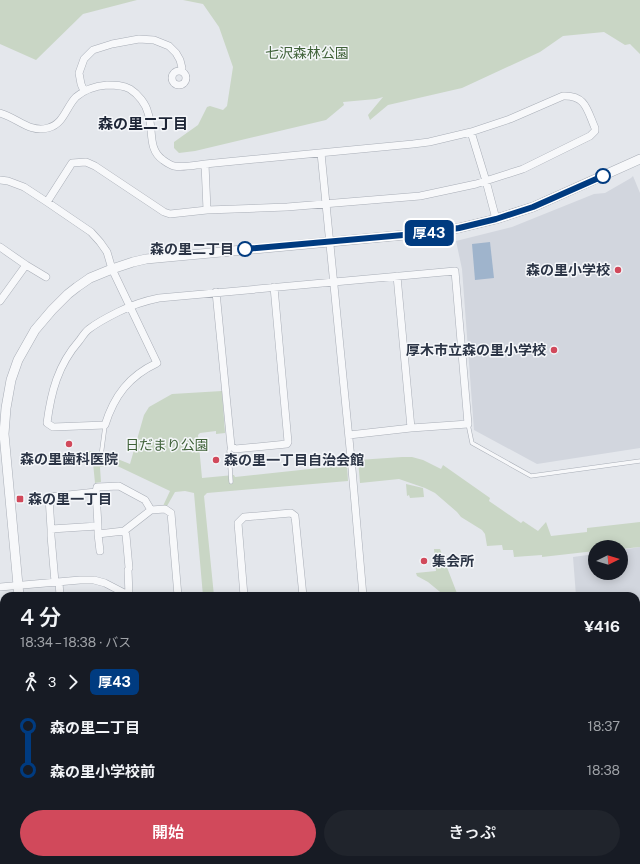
<!DOCTYPE html>
<html lang="ja">
<head>
<meta charset="utf-8">
<style>
  :root { --surface:#171b24; --page:#20242c; --text:#f1f3f6; --muted:#9ea1a6; --accent:#d1495b }
  body { margin:0; font-family:"Public Sans","Noto Sans JP",sans-serif; background:var(--page); color:var(--text); height:100vh; display:flex; flex-direction:column; font-size:15px; white-space:nowrap }
  * { box-sizing:border-box; margin:0 }
  p { font-size:13px; color:var(--muted) }
  .icon { flex:none; width:22px; height:22px; fill:none; stroke:currentColor; stroke-width:2; stroke-linecap:round; stroke-linejoin:round }
  .map { position:relative; flex:1; overflow:hidden }
  .sheet { position:absolute; left:0px; top:592px; width:640px; height:272px; display:flex; flex-direction:column; background:var(--surface); border-radius:12px 12px 0 0; box-shadow:0 2px 10px #0003 }
  .sheet>* { flex:none }
  .badge { padding:0 8px; border-radius:6px; font-size:14px; line-height:26px }
  .needle { width:26px; rotate:85deg }
  .fabs { position:absolute; left:588px; top:540px; display:grid; gap:8px }
  .fabs a { display:grid; place-items:center; width:40px; height:40px; border-radius:50%; background:var(--surface); box-shadow:0 2px 10px #0003; font-size:20px }
  .map>.badge { position:absolute; translate:-50% -50%; box-shadow:0 0 0 2px #fff }
  .legs { display:flex; align-items:center; gap:6px; height:44px; padding:0 20px; font-size:13px }
  .legs p { margin-inline-start:auto }
  .overview { display:flex; align-items:center; justify-content:space-between; height:68px; padding:0 20px }
  h1 { font-size:22px; font-weight:600; line-height:30px }
  .action { display:flex; gap:8px; margin-top:auto; padding:8px 20px }
  .action a { flex:1; height:46px; border-radius:24px; background:var(--accent); color:#fff; font-size:16px; font-weight:600; line-height:46px; text-align:center }
  .action a+a { background:var(--page); color:var(--text) }
  ul { padding:0 20px; list-style:none }
  li { display:flex; align-items:center; gap:14px; height:44px; font-size:15px }
  li i { display:grid; place-items:center; width:6px; height:100%; margin:0 5px; background:currentColor }
  li i::after { content:''; width:10px; height:10px; margin:-5px; border:3px solid; border-radius:50%; background:var(--surface) }
  li p { margin-inline-start:auto }
  li:first-child i { background:linear-gradient(#0000 50%,currentColor 0) }
  li:last-child i { background:linear-gradient(currentColor 50%,#0000 0) }
  .map>svg:first-child { display:block }
</style>
</head>
<body>
<div class="map">
<svg width="640" height="864" viewBox="0 0 640 864">
  <rect width="100%" height="100%" fill="#e4e7ec"/>
  <path fill="#d2d6de" d="M633,176l7,17v255l-103,16 -63,-34 -12,-161 -6,-28 56,-14 82,-33 11,-1 26,-15z
    M640,547v58h-4v-9h-60l-3,-39 22,-3v19h26v-23z
    M636,781h4v83h-23v-4h19z"/>
  <path fill="#c9d6c5" d="M0,0h142h-5l-54,14 -47,46 -36,-16z
    M183,0h457v54l-10,-10 -5,1 -21,-13 -41,4 -23,16 -78,36 -74,17 -18,15 -2,-5 15,-18 -7,2 -33,3 1,3 -18,15 -131,31 -16,2 -5,-5v-6l24,-17 9,-18 3,-1 13,4 4,-4 6,-39 -14,-40 -16,-23z
    M222,391l3,42 -9,1v-3l-16,2 -2,2 4,43 32,-3 1,2 112,-12 1,16 -141,12 -3,3 10,100h-11l-9,-103 -9,-2 -10,1 -8,14h-4l7,-15 -59,-28c-5,1 -6,4 -11,4l1,15 -6,1 -2,-20 -24,2v-5l-41,4 -1,-7 62,-6 11,1 30,12 14,-49 5,-8 23,-13z
    M402,457h10l11,3 18,9 2,-4 47,33 -1,3 32,22 2,-2 15,10 8,-9 5,14 36,-4v-4l53,-6v25l-19,2v-2h-26v4l-53,6v-2l-28,2 -1,-7h-10l-1,-5 -15,1 -2,-12 -3,-4 -21,-13 -4,-5 -22,-19 -10,-5 -26,-9 -39,4 -2,-23z
    M406,484l17,4 1,9 -14,1 -1,-3 -2,1z
    M434,549h6l18,47h-13l-17,-14 -11,-6 -1,-3 20,-2z
    M636,636h4v144l-4,1z
    M174,860h443v4h-442z"/>
  <path fill="#9fb4cc" d="M490,242l4,36 -19,2 -3,-36z"/>
  <g fill="none" stroke-linecap="round" stroke-linejoin="round">
    <path stroke="#9fb4cc" stroke-width="17" d="M636,740h4
      M359,864l4,-4"/>
    <defs>
      <path id="service" d="M468,424l4,19 59,33 109,-15
        M231,446l-2,5 2,31
        M101,456l4,-30"/>
      <path id="minor" d="M172 78a7 7 0 1 1 14 0a7 7 0 1 1-14 0Z
        M84,91l-3,-7 -2,-11 5,-14 9,-9 19,-6 27,-5 15,1 15,6 7,7 4,7 2,8 -2,3
        M0,113c18,5 29,20 48,15 16,-4 18,-21 28,-31 9,-8 20,-11 31,-12 8,0 16,0 23,4 8,5 16,15 18,24 6,16 -1,36 15,47 4,3 7,5 11,6 9,2 21,-1 31,-2l208,-20 16,-2 42,-10 39,-13 53,-23c23,-1 24,14 32,32v3l-5,5 -67,33 -47,15 -56,12 -133,11 -80,3 -37,4 -6,-2 -69,-46 -9,-4 -14,1 -25,39
        M471,132l15,49 10,38
        M321,153l31,316 11,127
        M205,164l2,46
        M0,180l8,1 16,6 23,15 44,30 9,10 7,10 5,17 45,94c-28,13 -43,33 -52,62l-52,2 -6,-4c4,-31 11,-58 32,-82 3,-4 6,-9 10,-12 9,-7 19,-12 29,-17 14,-7 26,-11 41,-14l296,-27 13,153 -57,4 -62,7
        M0,247l26,18 -26,36
        M26,265l20,12
        M397,276l14,152
        M216,292l15,154 4,3 52,-5 1,-2 -14,-155
        M96,492l1,-5 22,-1 26,14 6,10
        M51,529l47,-3
        M124,531l2,4 3,33 -1,2 1,25
        M100,551l-2,-17 26,-3 27,-21 14,-1 6,4 7,83
        M55,582l-4,-46v-7l-2,-32 47,-5 2,34v8
        M59,582l1,14
        M0,587l80,-7h14l11,3 25,13
        M244,596l-6,-73 6,-6 47,-4 4,3 8,80
        M636,613h4
        M0,690l4,8
        M0,731l4,-3
        M0,795h4"/>
      <path id="tertiary" d="M19,596l-15,-162 2,-26 5,-28 7,-20 17,-30 17,-20 16,-16 9,-7 13,-9 22,-9 21,-7 13,-3 280,-26 33,-5 37,-9 37,-12 107,-48
        M163,860v4"/>
    </defs>
    <use href="#service" stroke="#a9aeb7" stroke-width="4.5"/>
    <use href="#minor" stroke="#a9aeb7" stroke-width="8"/>
    <use href="#tertiary" stroke="#a9aeb7" stroke-width="10"/>
    <use href="#service" stroke="#f7f8fa" stroke-width="3.5"/>
    <use href="#minor" stroke="#f7f8fa" stroke-width="7"/>
    <use href="#tertiary" stroke="#f7f8fa" stroke-width="9"/>
  </g>
  <g fill="none" stroke-linecap="round" stroke-linejoin="round">
    <defs>
      <path id="line-1" d="M245,249l181,-16 33,-5 37,-9 37,-12 70,-31"/>
    </defs>
    <use href="#line-1" stroke="#fff" stroke-width="9"/>
    <use href="#line-1" stroke="#003b80" stroke-width="6"/>
  </g>
  <g fill="#fff" stroke="#003b80" stroke-width="2">
    <circle cx="603" cy="176" r="7"/>
    <circle cx="245" cy="249" r="7"/>
  </g>
  <g fill="#d1495b" stroke="#f4f6f9" stroke-width="1.5">
    <circle cx="618" cy="270" r="4"/>
    <circle cx="554" cy="350" r="4"/>
    <circle cx="69" cy="444" r="4"/>
    <circle cx="216" cy="460" r="4"/>
    <rect x="16" y="495" width="8" height="8" rx="2"/>
    <circle cx="424" cy="561" r="4"/>
  </g>
  <g text-anchor="middle" dominant-baseline="central" stroke-width="3" stroke-linejoin="round" paint-order="stroke">
    <g font-size="14" fill="#3f6138" stroke="#f4f6f9">
      <text x="307" y="53">七沢森林公園</text>
      <text x="167" y="445">日だまり公園</text>
    </g>
    <g font-size="14" font-weight="bold" fill="#2b3445" stroke="#f4f6f9" text-anchor="end">
      <text x="234" y="249">森の里二丁目</text>
    </g>
    <g font-size="14" font-weight="bold" fill="#2b3445" stroke="#f4f6f9" text-anchor="start">
      <text x="610" y="270" text-anchor="end">森の里小学校</text>
      <text x="546" y="350" text-anchor="end">厚木市立森の里小学校</text>
      <text x="69" y="459" text-anchor="middle">森の里歯科医院</text>
      <text x="224" y="460">森の里一丁目自治会館</text>
      <text x="28" y="499">森の里一丁目</text>
      <text x="432" y="561">集会所</text>
    </g>
    <g font-size="15" font-weight="bold" fill="#1d2536" stroke="#f4f6f9">
      <text x="143" y="123">森の里二丁目</text>
    </g>
  </g>
</svg>
<div class="fabs">
<a><svg class="needle" viewBox="-14 -14 28 28"><path d="M0-13l5 13h-10z" fill="#e53935"/><path d="M0 13l5-13h-10z" fill="#9ea1a6"/></svg></a>
</div>
<b class="badge" style="left:429px;top:233px;background:#003b80;color:#fff">厚43</b>
<section class="sheet">
<div class="overview"><div><h1>4 分</h1><p>18:34 – 18:38 · バス</p></div><b>¥416</b></div>
<div class="legs"><svg class="icon" aria-label="walk" viewBox="0 0 24 24"><circle cx="13" cy="4" r="2"/><path d="M13 8l-2 6 4 7M11 14l-3 7M7 12l3-4h3l4 4"/></svg>3<svg class="icon" aria-label="forward" viewBox="0 0 24 24"><path d="M9 5l7 7-7 7"/></svg><b class="badge" style="background:#003b80;color:#fff">厚43</b></div>
<ul>
<li><i style="color:#003b80"></i><b>森の里二丁目</b><p>18:37</p></li>
<li><i style="color:#003b80"></i><b>森の里小学校前</b><p>18:38</p></li>
</ul>
<div class="action"><a>開始</a><a>きっぷ</a></div>
</section>
</div>
</body>
</html>
